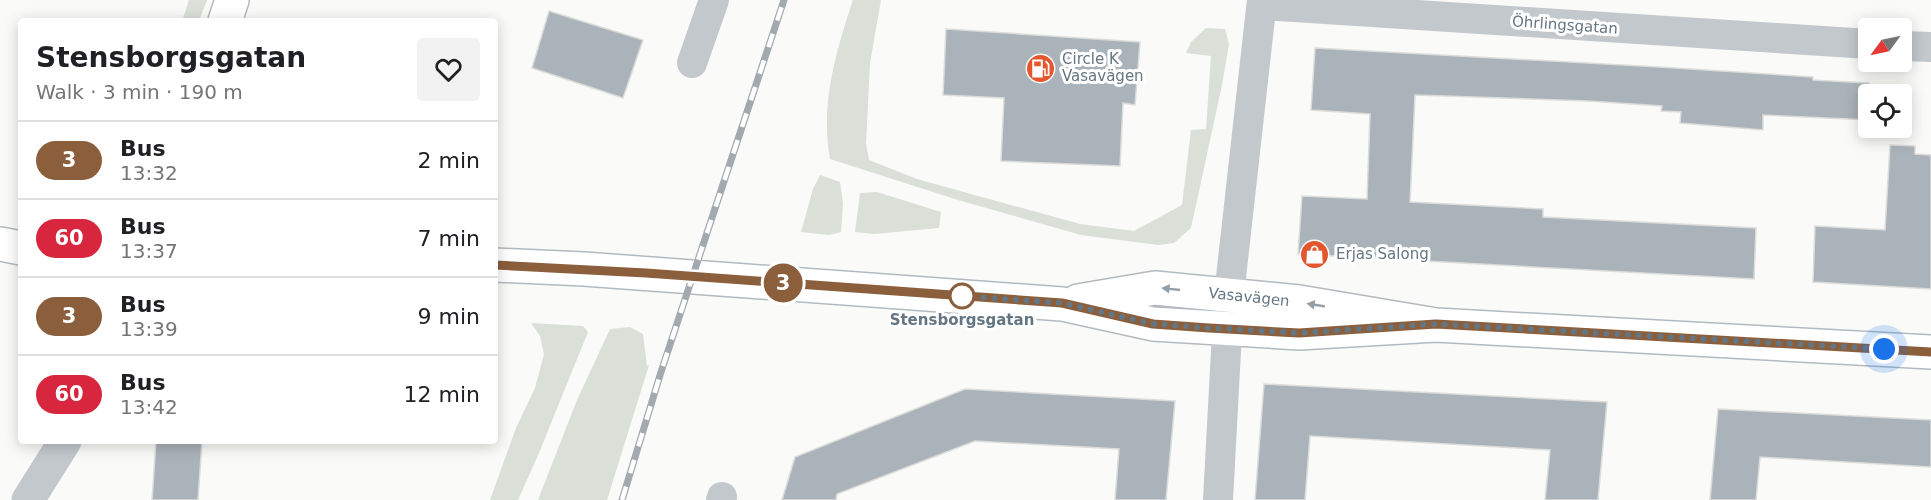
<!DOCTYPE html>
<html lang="en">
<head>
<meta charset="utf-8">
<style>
  :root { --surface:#fff; --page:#f2f2f2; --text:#202124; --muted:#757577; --line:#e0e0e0 }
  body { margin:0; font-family:"DejaVu Sans",sans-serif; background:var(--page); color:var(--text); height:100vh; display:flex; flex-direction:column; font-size:22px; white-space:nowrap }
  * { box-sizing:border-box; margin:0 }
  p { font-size:20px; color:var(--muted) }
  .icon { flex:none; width:33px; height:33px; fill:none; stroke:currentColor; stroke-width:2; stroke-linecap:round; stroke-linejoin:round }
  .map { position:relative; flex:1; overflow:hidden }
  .side { position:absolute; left:18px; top:18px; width:480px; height:426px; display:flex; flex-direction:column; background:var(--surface); border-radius:6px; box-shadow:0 3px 15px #0003 }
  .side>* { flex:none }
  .badge { padding:0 12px; border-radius:20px; font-size:21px; line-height:39px }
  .needle { width:39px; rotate:237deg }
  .controls { position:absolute; left:1858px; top:18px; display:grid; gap:12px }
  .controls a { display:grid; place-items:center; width:54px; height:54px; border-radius:6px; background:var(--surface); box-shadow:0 3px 15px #0003; font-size:30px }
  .you { position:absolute; width:30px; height:30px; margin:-15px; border:4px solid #fff; border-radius:50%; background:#1a73e8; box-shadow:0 0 0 9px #1a73e833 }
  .map>.badge { position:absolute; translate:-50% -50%; box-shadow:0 0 0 3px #fff }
  .round { display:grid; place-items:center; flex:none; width:63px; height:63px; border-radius:6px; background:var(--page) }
  .headline { display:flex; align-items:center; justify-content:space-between; height:102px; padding:0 18px }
  h1 { font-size:28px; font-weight:700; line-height:45px }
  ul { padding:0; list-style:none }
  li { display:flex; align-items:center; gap:18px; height:78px; padding:0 18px; border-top:2px solid var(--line) }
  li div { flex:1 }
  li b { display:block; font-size:22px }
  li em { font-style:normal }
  li .badge { min-width:66px; font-weight:700; text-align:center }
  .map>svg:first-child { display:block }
</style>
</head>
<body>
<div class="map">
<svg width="1931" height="500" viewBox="0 0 1931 500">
  <rect width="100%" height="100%" fill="#fafaf8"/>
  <path fill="#dadfd7" d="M189,0h18l-8,21h-17z
    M853,0h28l-11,63 -4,81 3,16 48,19 163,45 54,7 48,-26 9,-75 15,-1 5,-73 -25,-3 5,-11 15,-14 19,1 4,15 -7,41 -31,143 -17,15 -16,2 -77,-10 -123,-35 -128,-41c-10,-54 6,-108 23,-159z
    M820,175l20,7 3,22 -2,28 -12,3 -28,-3 12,-43z
    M877,192l64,20 -2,16 -65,6 -19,-2 5,-39z
    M531,323l52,3 5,6 -49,121 -21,47h-28l26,-72 19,-40 9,-34 -4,-18z
    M630,327l13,7 4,32 2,-1 -42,135h-69l39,-100 33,-71z"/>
  <path fill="#aab3b9" stroke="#dcdcda" stroke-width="1.5" d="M549,11l94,29 -20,58 -91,-30z
    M946,29l194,13 -5,63 -12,-2 -3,63 -119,-5 3,-63 -61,-3z
    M1315,48l344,19 154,10v3l56,3v37l-106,-5v15l-83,-7 1,-11 -20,-1 1,-5 -74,-5 -173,-6 -5,107 133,7v8l213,11 -2,51 -456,-25 4,-58 65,3 3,-85 -59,-4z
    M1890,145l25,1v8l16,1v134l-118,-7 2,-56 70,4z
    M1264,384l343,18 -9,98h-53l5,-50 -240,-14 -5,64h-50z
    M965,389l210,12 -9,99h-51l4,-51 -144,-8 -138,53 -1,6h-54l13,-43z
    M1718,409l213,11v47l-171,-10 -4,43h-46z
    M156,441h46l-4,59h-46z"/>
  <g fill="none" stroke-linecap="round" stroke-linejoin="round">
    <defs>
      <path id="secondary" d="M495,265l89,4 478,35 91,20 146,9 137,-8
        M1078,301l77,-13 144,14 137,23 495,27"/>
      <path id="primary" d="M225,21l7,-21
        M0,244l21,4"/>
    </defs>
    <use href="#secondary" stroke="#b3babf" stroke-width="36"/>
    <use href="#primary" stroke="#b5babe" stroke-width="36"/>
    <path stroke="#c3c8cc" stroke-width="30" d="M1262,5l607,39
      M1902,46l29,1
      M692,63l22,-63
      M721,500l1,-3
      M1218,500l11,-205 33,-295"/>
    <path stroke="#c3c8cc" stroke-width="33" d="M28,500l37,-59"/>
    <use href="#secondary" stroke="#fff" stroke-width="33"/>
    <use href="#primary" stroke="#fff" stroke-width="33"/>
    <defs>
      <path id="rail" d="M622,500l39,-128 123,-372"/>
    </defs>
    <use href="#rail" stroke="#a2aab0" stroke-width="7"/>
    <use href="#rail" stroke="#fff" stroke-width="4.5" stroke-dasharray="14" stroke-linecap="butt"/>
  </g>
  <defs><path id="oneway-solid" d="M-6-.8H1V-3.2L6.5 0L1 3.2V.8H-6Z" transform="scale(1.5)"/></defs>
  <g fill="#939fa8">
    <use href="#oneway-solid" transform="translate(1171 289) rotate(-174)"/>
    <use href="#oneway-solid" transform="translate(1316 305) rotate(-171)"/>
  </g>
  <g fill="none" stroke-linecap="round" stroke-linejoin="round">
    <defs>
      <path id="line" d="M495,265l151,8 416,30 91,21 56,4 90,5 137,-9 495,28"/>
    </defs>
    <use href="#line" stroke="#fff" stroke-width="14"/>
    <use href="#line" stroke="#8b5e3c" stroke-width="9"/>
    <path stroke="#657683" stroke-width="6" stroke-dasharray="0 10.8" d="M962,296l100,7 91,21 56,4 90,5 137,-9 448,25"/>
  </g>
  <defs>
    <symbol id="fuel-disc" viewBox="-11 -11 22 22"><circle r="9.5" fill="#e4572e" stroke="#fff"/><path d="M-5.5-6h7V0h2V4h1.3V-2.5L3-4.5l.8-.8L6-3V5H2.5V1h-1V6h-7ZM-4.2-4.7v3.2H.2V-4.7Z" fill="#fff"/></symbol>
    <symbol id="shop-disc" viewBox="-11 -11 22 22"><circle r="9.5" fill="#e4572e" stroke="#fff"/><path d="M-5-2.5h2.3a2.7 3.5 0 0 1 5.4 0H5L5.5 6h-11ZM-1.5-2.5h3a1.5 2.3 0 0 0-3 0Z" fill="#fff"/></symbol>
  </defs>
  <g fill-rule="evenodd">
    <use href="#fuel-disc" x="1024" y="52" width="33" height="33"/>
    <use href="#shop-disc" x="1298" y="238" width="33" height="33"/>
  </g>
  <circle fill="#fff" stroke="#8b5e3c" stroke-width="3" cx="962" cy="296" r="12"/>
  <g text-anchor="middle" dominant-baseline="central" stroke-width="6" stroke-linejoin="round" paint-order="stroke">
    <g font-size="15" fill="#657683" stroke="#fff">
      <text transform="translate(1565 25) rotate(4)">Öhrlingsgatan</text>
      <text transform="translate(1249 297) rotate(6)">Vasavägen</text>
    </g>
    <g font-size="15" fill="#657683" stroke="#fff" text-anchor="start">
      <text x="1062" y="59">Circle K<tspan x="1062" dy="17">Vasavägen</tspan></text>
      <text x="1336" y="254">Erjas Salong</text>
    </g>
    <g font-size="15" font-weight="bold" fill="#657683" stroke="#fff">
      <text x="962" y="320">Stensborgsgatan</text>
    </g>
  </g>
</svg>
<div class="controls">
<a><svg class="needle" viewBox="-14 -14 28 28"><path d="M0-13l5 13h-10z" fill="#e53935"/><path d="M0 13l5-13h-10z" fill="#757577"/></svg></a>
<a><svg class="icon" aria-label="locate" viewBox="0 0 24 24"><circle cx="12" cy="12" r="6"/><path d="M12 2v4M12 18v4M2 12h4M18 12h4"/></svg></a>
</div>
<div class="you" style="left:1884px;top:349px"></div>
<b class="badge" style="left:783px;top:283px;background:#8b5e3c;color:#fff">3</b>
<section class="side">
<div class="headline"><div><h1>Stensborgsgatan</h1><p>Walk · 3 min · 190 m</p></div><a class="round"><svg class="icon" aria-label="heart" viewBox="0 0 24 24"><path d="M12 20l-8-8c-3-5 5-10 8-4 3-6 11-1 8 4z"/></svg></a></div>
<ul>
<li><span class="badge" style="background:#8b5e3c;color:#fff">3</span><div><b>Bus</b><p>13:32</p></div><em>2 min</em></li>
<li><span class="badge" style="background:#d7263d;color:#fff">60</span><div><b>Bus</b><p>13:37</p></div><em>7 min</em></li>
<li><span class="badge" style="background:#8b5e3c;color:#fff">3</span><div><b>Bus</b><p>13:39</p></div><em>9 min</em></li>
<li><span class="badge" style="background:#d7263d;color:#fff">60</span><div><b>Bus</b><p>13:42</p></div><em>12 min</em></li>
</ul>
</section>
</div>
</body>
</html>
